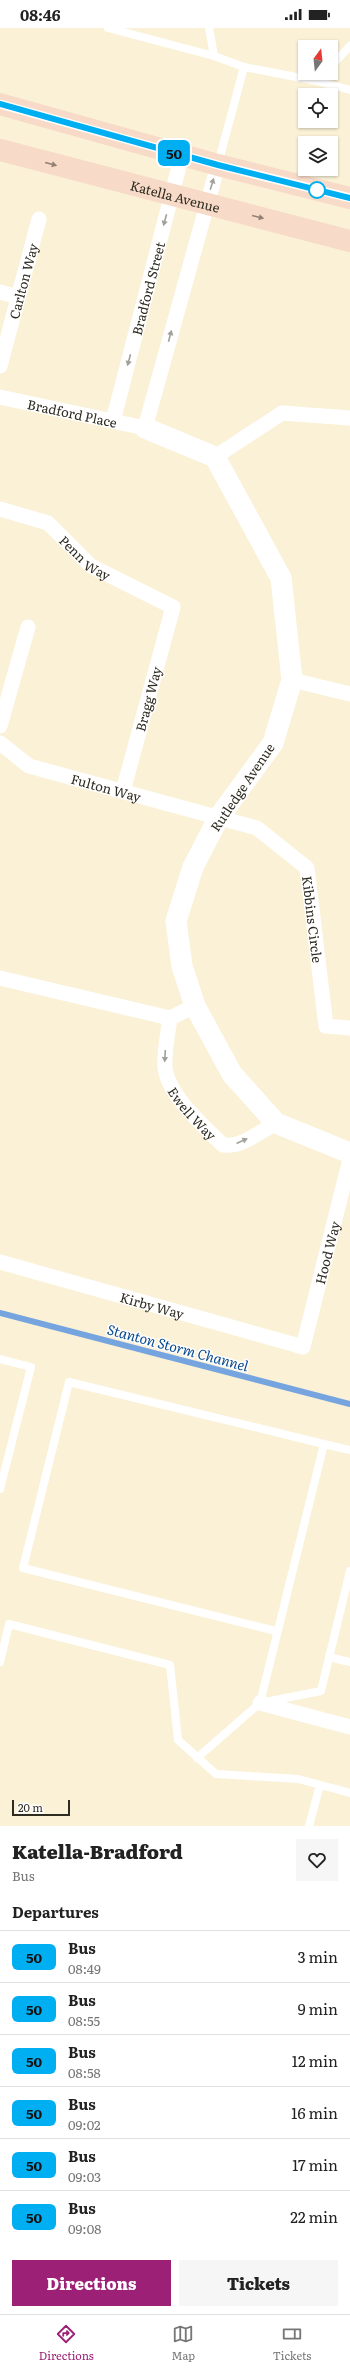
<!DOCTYPE html>
<html lang="en">
<head>
<meta charset="utf-8">
<style>
  :root { --surface:#fff; --page:#f6f6f6; --text:#222; --muted:#767676; --line:#e0e0e0; --accent:#9c2076 }
  body { margin:0; font-family:Literata,serif; background:var(--page); color:var(--text); height:100vh; display:flex; flex-direction:column; font-size:15px; white-space:nowrap }
  * { box-sizing:border-box; margin:0 }
  p { font-size:13px; color:var(--muted) }
  .icon { flex:none; width:22px; height:22px; fill:none; stroke:currentColor; stroke-width:2; stroke-linecap:round; stroke-linejoin:round }
  .map { position:relative; height:1798px; overflow:hidden }
  .details { display:flex; flex-direction:column; background:var(--surface); flex:1 }
  .details>* { flex:none }
  .badge { padding:0 8px; border-radius:6px; font-size:14px; line-height:26px }
  .needle { width:26px; rotate:15deg }
  .buttons { position:absolute; left:298px; top:12px; display:grid; gap:8px }
  .buttons a { display:grid; place-items:center; width:40px; height:40px; border-radius:0px; background:var(--surface); box-shadow:0 1px 3px #0004; font-size:20px }
  .scale { position:absolute; left:12px; bottom:10px; width:58px; box-sizing:border-box; padding-left:4px; border:2px solid #2e2b21; border-top:0; font-size:11px; line-height:14px; white-space:nowrap; color:#2e2b21; -webkit-text-stroke:3px #fff; paint-order:stroke }
  .map>.badge { position:absolute; translate:-50% -50%; box-shadow:0 0 0 2px #fff }
  h2 { padding:0 12px; font-size:15px; line-height:36px }
  .round { display:grid; place-items:center; flex:none; width:42px; height:42px; border-radius:0px; background:var(--page) }
  .overview { display:flex; align-items:center; justify-content:space-between; height:68px; padding:0 12px }
  h1 { font-size:19px; font-weight:800; line-height:30px }
  .cta { display:flex; gap:8px; margin-top:auto; padding:8px 12px }
  .cta a { flex:1; height:46px; border-radius:0px; background:var(--accent); color:#fff; font-size:16px; font-weight:800; line-height:46px; text-align:center }
  .cta a+a { background:var(--page); color:var(--text) }
  ul { padding:0; list-style:none }
  li { display:flex; align-items:center; gap:12px; height:52px; padding:0 12px; border-top:1px solid var(--line) }
  li div { flex:1 }
  li b { display:block; font-size:15px }
  li em { font-style:normal }
  li .badge { min-width:44px; font-weight:700; text-align:center }
  .status { display:flex; justify-content:space-between; align-items:center; height:28px; padding:0 20px; background:var(--surface); direction:ltr }
  .status svg { height:11px; fill:currentColor }
  .menu { display:flex; justify-content:space-around; align-items:center; height:56px; border-top:1px solid var(--line); background:var(--surface); font-size:11px; color:var(--muted) }
  .menu a { display:grid; justify-items:center; gap:2px }
  .menu .selected { color:var(--accent) }
  .map>svg:first-child { display:block }
</style>
</head>
<body>
<div class="status"><b>08:46</b><svg viewBox="0 0 49 12"><path d="M0 12V9h3v3zM5 12V6h3v6zM10 12V3h3v9zM15 12V0h3v12zM26 1h20v11H26zM47 4h2v5h-2z"/></svg></div>
<div class="map">
<svg width="350" height="1798" viewBox="0 0 350 1798">
  <rect width="100%" height="100%" fill="#faf1d7"/>
  <g fill="none" stroke-linecap="round" stroke-linejoin="round">
    <path stroke="#76a4de" stroke-width="6" d="M0,1285l350,91"/>
    <path stroke="#fff" stroke-width="8" d="M108,0l106,28 30,11 73,14 33,9
      M209,0l5,28
      M331,38l19,-20
      M317,53l7,-8
      M218,136l26,-97
      M0,1331l31,8 -31,122
      M324,1416l26,6
      M329,1629l21,5
      M0,1634l9,-38 161,41 8,75 38,34 82,5 52,14
      M260,1675l64,-259 -255,-62 -46,186 253,63
      M197,1730l63,-55 61,-12 29,-120
      M309,1798l11,-41"/>
    <g stroke="#fff" stroke-width="15">
      <path d="M0,264l18,5"/>
      <path id="s1" d="M0,338l39,-147"/>
      <path id="s2" d="M0,369l145,31 73,-263"/>
      <path id="s3" d="M113,393l69,-266"/>
      <path d="M215,429l67,-44 68,5"/>
      <path id="s4" d="M0,481l48,14 43,43 82,41 -50,184"/>
      <path d="M292,652l58,14"/>
      <path d="M0,698l28,-99"/>
      <path id="s5" d="M0,715l29,23 228,62 50,40 19,158 24,2"/>
      <path d="M0,950l170,40 25,-12"/>
      <path id="s6" d="M170,990c-2,15 -6,33 -5,49 2,27 39,60 58,78 18,3 38,-14 53,-22"/>
      <path id="s7" d="M0,1234l303,85 47,-188"/>
      <path d="M260,1675l90,24"/>
    </g>
    <path stroke="#fff" stroke-width="21" d="M145,400l70,29 66,121 11,102 -19,63 -54,74 -26,50 -17,54 6,45 13,40 37,68 44,49 74,30"/>
    <g stroke="#f7dac7" stroke-width="22">
      <path d="M0,76l218,61 132,33"/>
      <path id="s8" d="M0,122l350,91"/>
    </g>
  </g>
  <defs><path id="oneway-solid" d="M-6-.8H1V-3.2L6.5 0L1 3.2V.8H-6Z"/></defs>
  <g fill="#928274">
    <use href="#oneway-solid" transform="translate(51 136) rotate(15)"/>
    <use href="#oneway-solid" transform="translate(258 189) rotate(14)"/>
  </g>
  <g fill="#a1a09b">
    <use href="#oneway-solid" transform="translate(212 156) rotate(-73)"/>
    <use href="#oneway-solid" transform="translate(165 192) rotate(105)"/>
    <use href="#oneway-solid" transform="translate(170 308) rotate(-75)"/>
    <use href="#oneway-solid" transform="translate(129 332) rotate(105)"/>
    <use href="#oneway-solid" transform="translate(165 1028) rotate(93)"/>
    <use href="#oneway-solid" transform="translate(242 1113) rotate(-25)"/>
  </g>
  <g fill="none" stroke-linecap="round" stroke-linejoin="round">
    <defs>
      <path id="line" d="M0,76l218,61 132,33"/>
    </defs>
    <use href="#line" stroke="#fff" stroke-width="9"/>
    <use href="#line" stroke="#00aff2" stroke-width="6"/>
  </g>
  <circle fill="#fff" stroke="#00aff2" stroke-width="2" cx="317" cy="162" r="8"/>
  <g text-anchor="middle" dominant-baseline="central" stroke-width="3" stroke-linejoin="round" paint-order="stroke">
    <g font-size="13" fill="#2e2b21" stroke="#fff">
      <text stroke="none"><textPath href="#s8" startOffset="181">Katella Avenue</textPath></text>
      <text stroke="none"><textPath href="#s1" startOffset="88">Carlton Way</textPath></text>
      <text stroke="none"><textPath href="#s3" startOffset="137">Bradford Street</textPath></text>
      <text stroke="none"><textPath href="#s2" startOffset="74">Bradford Place</textPath></text>
      <text stroke="none"><textPath href="#s4" startOffset="101">Penn Way</textPath></text>
      <text transform="translate(148 671) rotate(-75)">Bragg Way</text>
      <text stroke="none"><textPath href="#s5" startOffset="117">Fulton Way</textPath></text>
      <text transform="translate(242 759) rotate(-56)">Rutledge Avenue</text>
      <text stroke="none"><textPath href="#s5" startOffset="389">Kibbins Circle</textPath></text>
      <text stroke="none"><textPath href="#s6" startOffset="104">Ewell Way</textPath></text>
      <text stroke="none"><textPath href="#s7" startOffset="412">Hood Way</textPath></text>
      <text stroke="none"><textPath href="#s7" startOffset="158">Kirby Way</textPath></text>
    </g>
    <g font-size="14" font-style="italic" fill="#074a8f" stroke="#fff">
      <text transform="translate(178 1319) rotate(15)">Stanton Storm Channel</text>
    </g>
  </g>
</svg>
<div class="buttons">
<a><svg class="needle" viewBox="-14 -14 28 28"><path d="M0-13l5 13h-10z" fill="#e53935"/><path d="M0 13l5-13h-10z" fill="#767676"/></svg></a>
<a><svg class="icon" aria-label="locate" viewBox="0 0 24 24"><circle cx="12" cy="12" r="6"/><path d="M12 2v4M12 18v4M2 12h4M18 12h4"/></svg></a>
<a><svg class="icon" aria-label="layers" viewBox="0 0 24 24"><path d="M12 4l9 5-9 5-9-5zM3 14l9 5 9-5"/></svg></a>
</div>
<div class="scale">20 m</div>
<b class="badge" style="left:174px;top:125px;background:#00aff2;color:#111">50</b>
</div>
<section class="details">
<div class="overview"><div><h1>Katella-Bradford</h1><p>Bus</p></div><a class="round"><svg class="icon" aria-label="heart" viewBox="0 0 24 24"><path d="M12 20l-8-8c-3-5 5-10 8-4 3-6 11-1 8 4z"/></svg></a></div>
<h2>Departures</h2>
<ul>
<li><span class="badge" style="background:#00aff2;color:#111">50</span><div><b>Bus</b><p>08:49</p></div><em>3 min</em></li>
<li><span class="badge" style="background:#00aff2;color:#111">50</span><div><b>Bus</b><p>08:55</p></div><em>9 min</em></li>
<li><span class="badge" style="background:#00aff2;color:#111">50</span><div><b>Bus</b><p>08:58</p></div><em>12 min</em></li>
<li><span class="badge" style="background:#00aff2;color:#111">50</span><div><b>Bus</b><p>09:02</p></div><em>16 min</em></li>
<li><span class="badge" style="background:#00aff2;color:#111">50</span><div><b>Bus</b><p>09:03</p></div><em>17 min</em></li>
<li><span class="badge" style="background:#00aff2;color:#111">50</span><div><b>Bus</b><p>09:08</p></div><em>22 min</em></li>
</ul>
<div class="cta"><a>Directions</a><a>Tickets</a></div>
</section>
<nav class="menu">
<a class="selected"><svg class="icon" aria-label="directions" viewBox="0 0 24 24"><path d="M12 3l9 9-9 9-9-9zM9 14v-3h6M13 9l2 2-2 2"/></svg>Directions</a>
<a><svg class="icon" aria-label="map" viewBox="0 0 24 24"><path d="M3 6l6-2 6 2 6-2v14l-6 2-6-2-6 2zM9 4v14M15 6v14"/></svg>Map</a>
<a><svg class="icon" aria-label="tickets" viewBox="0 0 24 24"><path d="M3 7h18v10H3zM15 7v10"/></svg>Tickets</a>
</nav>
</body>
</html>
